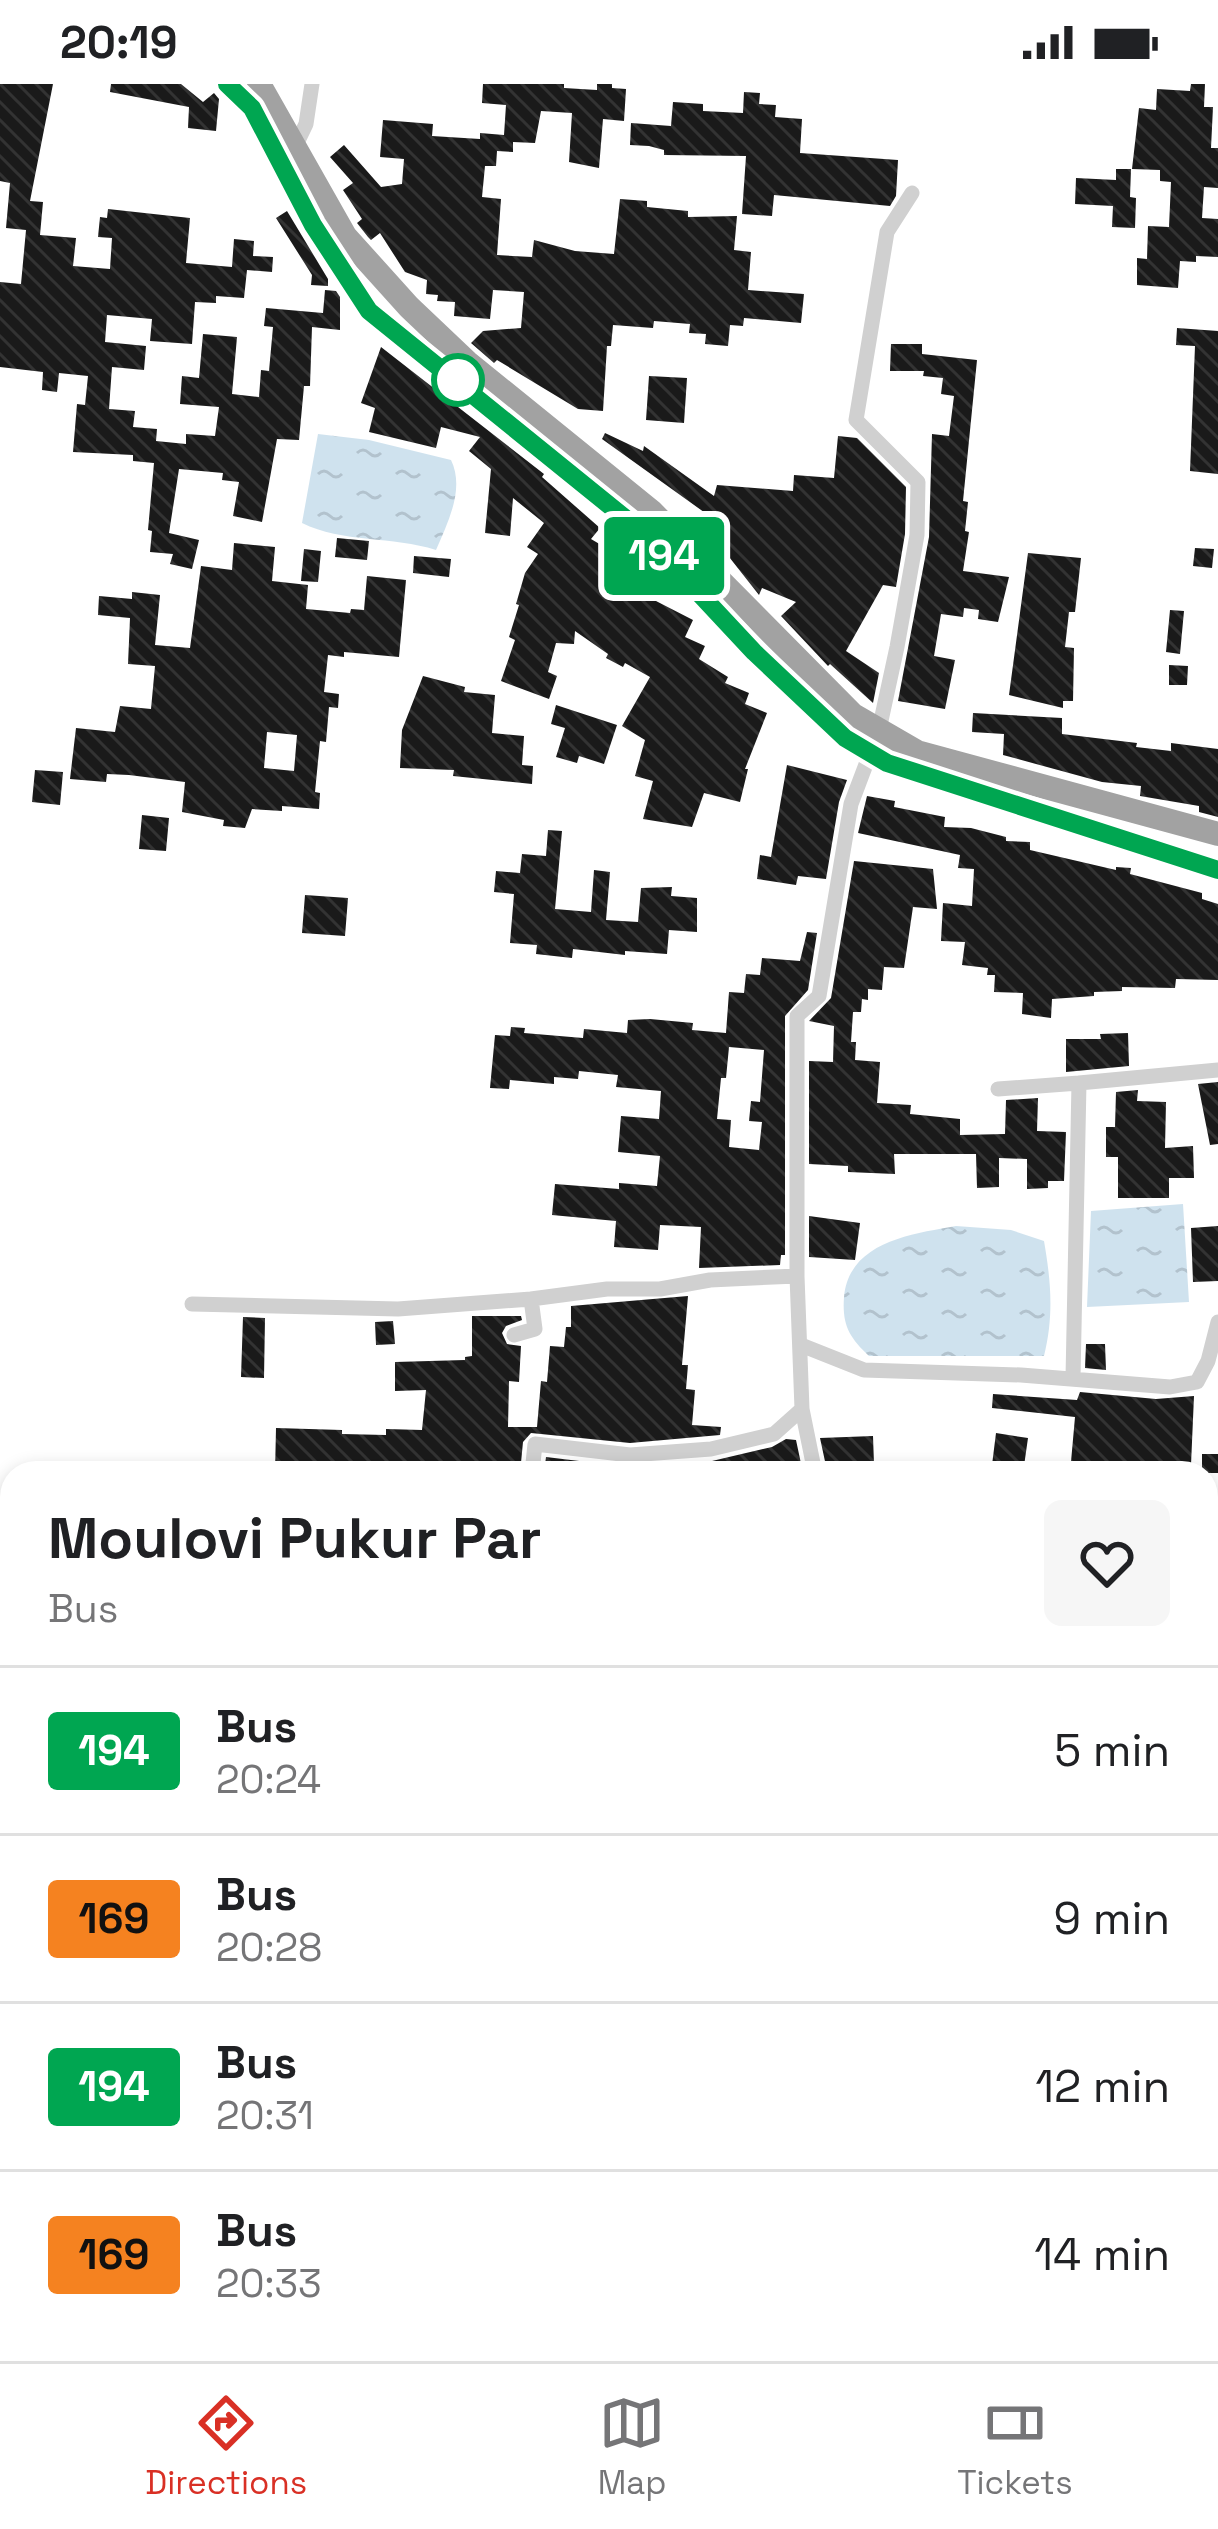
<!DOCTYPE html>
<html lang="en">
<head>
<meta charset="utf-8">
<style>
  :root { --surface:#fff; --page:#f6f6f6; --text:#202124; --muted:#757577; --line:#e0e0e0; --accent:#d93025 }
  body { margin:0; font-family:"Space Grotesk",sans-serif; background:var(--page); color:var(--text); height:100vh; display:flex; flex-direction:column; font-size:45px; white-space:nowrap }
  * { box-sizing:border-box; margin:0 }
  p { font-size:39px; color:var(--muted) }
  .icon { flex:none; width:66px; height:66px; fill:none; stroke:currentColor; stroke-width:2; stroke-linecap:round; stroke-linejoin:round }
  .map { position:relative; flex:1; overflow:hidden }
  .drawer { position:absolute; left:0px; top:1377px; width:1218px; height:900px; display:flex; flex-direction:column; background:var(--surface); border-radius:36px 36px 0 0; box-shadow:0 6px 18px #0003 }
  .drawer>* { flex:none }
  .badge { padding:0 24px; border-radius:9px; font-size:42px; line-height:78px }
  .map>.badge { position:absolute; translate:-50% -50%; box-shadow:0 0 0 6px #fff }
  .round { display:grid; place-items:center; flex:none; width:126px; height:126px; border-radius:18px; background:var(--page) }
  .summary { display:flex; align-items:center; justify-content:space-between; height:204px; padding:0 48px }
  h1 { font-size:57px; font-weight:700; line-height:90px }
  ul { padding:0; list-style:none }
  li { display:flex; align-items:center; gap:36px; height:168px; padding:0 48px; border-top:3px solid var(--line) }
  li div { flex:1 }
  li b { display:block; font-size:45px }
  li em { font-style:normal }
  li .badge { min-width:132px; font-weight:700; text-align:center }
  .status { display:flex; justify-content:space-between; align-items:center; height:84px; padding:0 60px; background:var(--surface); direction:ltr }
  .status svg { height:33px; fill:currentColor }
  .menu { display:flex; justify-content:space-around; align-items:center; height:168px; border-top:3px solid var(--line); background:var(--surface); font-size:33px; color:var(--muted) }
  .menu a { display:grid; justify-items:center; gap:6px }
  .menu .on { color:var(--accent) }
  .map>svg:first-child { display:block }
</style>
</head>
<body>
<div class="status"><b>20:19</b><svg viewBox="0 0 49 12"><path d="M0 12V9h3v3zM5 12V6h3v6zM10 12V3h3v9zM15 12V0h3v12zM26 1h20v11H26zM47 4h2v5h-2z"/></svg></div>
<div class="map">
<svg width="1218" height="2277" viewBox="0 0 1218 2277">
  <defs>
    <pattern id="water-ripples" width="26" height="14" patternUnits="userSpaceOnUse" patternTransform="scale(3)"><rect width="26" height="14" fill="#cfe2ee"/><path d="M2 4q2-2 4 0t4 0M15 11q2-2 4 0t4 0" fill="none" stroke="#b2c2cd"/></pattern>
    <pattern id="building-back-hatch" width="6" height="6" patternUnits="userSpaceOnUse" patternTransform="scale(3)"><rect width="6" height="6" fill="#1a1a1a"/><path d="M-1 5l2 2M0 0l6 6M5-1l2 2" fill="none" stroke="#333"/></pattern>
  </defs>
  <rect width="100%" height="100%" fill="#fff"/>
  <path fill="url(#water-ripples)" d="M318,350l51,6 82,20c14,29 -3,62 -15,90 -43,-14 -94,-7 -134,-27z
    M1183,1120l6,98 -102,5 4,-96z
    M956,1142l55,4 33,11c7,40 10,75 0,115h-175c-20,-19 -27,-31 -25,-59 5,-55 67,-63 112,-71z
    M0,1429h12v105h-12z"/>
  <path fill="url(#building-back-hatch)" fill-rule="evenodd" d="M0,0h53l-23,117 13,1 -3,33 36,3 -3,28 37,3 2,-31 -14,-1 2,-20 7,1 1,-9 82,9 -4,45 46,4 2,-28 20,2 -1,15 20,1 -1,15 -25,-2 -3,28 -28,-2v7l-21,-1 -3,42 -42,-3 2,-22 -45,-4 -2,27 41,4 -2,24 -32,-3 -3,42 26,2 -2,16 24,2 -1,12 30,3v-10l29,2 4,-29 -39,-3 2,-28 17,2 4,-44 34,3 -5,57 27,3 2,-27 8,1 4,-44 -9,-1 2,-18 57,5 2,-23 11,1 4,6v33l-28,-3 -2,59h-6l-5,54 -22,-1 -15,83 -29,-6 6,-34 -17,-2 1,-7 -44,-4 -10,64 30,7 -7,29 -22,-5 3,-10 -23,-2 2,-21 -4,-1 6,-67 -21,-2v-6l-60,-3 4,-48 8,1 3,-29 -29,-3 -2,19 -15,-2 1,-18 -43,-5v-85l21,2 5,-54 -20,-2 4,-45 -10,-2z
    M111,0h70l22,18 11,-9 5,6 -3,32 -28,-3 1,-21 -79,-15z
    M483,0h81v4l33,2v-6h15v4l14,1 -2,32 -21,-2 -4,49 -30,-6 3,-49 -31,-2 -6,32 -22,-1v10l-16,-1 -1,15h-11l-3,31 19,2 -4,56 35,2 2,-17 41,11 39,3 6,-55 27,2v6l41,4v6l49,-1 -3,34 17,2 -3,38 56,4 -3,29 -57,-5 -1,8 -13,-1 -2,21 -23,-2 1,-10 -17,-1 1,-9 -36,-3 -1,7 -40,-3 -2,21h-4l-4,65 -25,-2 -81,-49 -3,3 -23,-20 12,-12 38,-3 3,-36 -31,-2 -3,29 -36,-3 1,-14 -18,-1 1,-6 -12,-1 1,-14 -22,-8 -25,-39 -9,7 -3,-3 -11,-14 5,-4 -19,-29 10,-7 -23,-26 14,-12 37,42 21,-3 2,-25 -24,-2 3,-37 50,4 -1,12 48,3v-6l24,2 2,-30 -24,-2z
    M1191,0h14l-1,23h9l-2,41h7v40l-14,-1 -2,31 16,1v38l-22,-1v6l-16,-1 -2,27 -41,-3v-27l10,1 1,-33 21,1 2,-45 -11,-1v-11l-28,-1 7,-61 17,2 1,-21 33,2z
    M744,8l16,1 -1,11 17,1 -1,12 27,2 -2,34 98,7 -2,36 -6,10 -116,-11 -2,21 -30,-2 4,-58 -82,-1v-5l-15,-4 -19,-1 1,-22 40,3 2,-24 30,2v7l40,2z
    M1116,85h15l-1,28 6,1 -1,30 -23,-1 1,-21 -38,-2 1,-26 40,2z
    M287,127l41,68v7l-17,-1 1,-10 -36,-57z
    M1177,244l41,3v143l-28,-3 5,-125 -19,-1z
    M891,260h31v10l55,6 -14,141 5,1 -3,29 4,1 -6,39 46,6 -11,45 -20,-3 1,-9 -15,-2 -1,9 -22,-3 -7,42 21,4 -10,49 -47,-8 31,-164 3,-103 17,2 5,-40 -13,-2 2,-16 -20,-2 1,-5h-34z
    M381,263l163,127 -2,3 58,51 -9,11 37,22 -4,7 39,20 -7,13 37,19 -8,17 20,9 -6,13 29,18 -3,6 24,10 -4,11 22,9 -22,56h3l-8,33 -36,-9 -12,34 -49,-8 10,-38 -18,-5 10,-36 -23,-14 28,-49 -25,-14 -2,4 -17,-9 2,-4 -33,-23 -1,13 -18,-1 -8,29 9,4 -8,23 -48,-18 14,-41 -6,-3 10,-32 -3,-1 9,-31 13,-19 -11,-7 17,-24 -31,-25 -3,38 -25,-3 6,-64 -22,-18 11,-14 -39,-10 -5,21 -67,-16 6,-24 -14,-5z
    M649,292l38,2 -3,45 -38,-3z
    M605,349l38,18 1,-5 70,50 3,-11 76,6 1,-16 40,3 4,-42 19,2 49,49 -1,47 -9,53 -13,-2 -37,66 33,22 -6,30 -43,-39 -2,2 -47,-50 15,-14 -34,-14 -3,7 -37,-47 5,-4 -21,-23 2,-6 -106,-76z
    M337,454l32,3 -2,19 -32,-3z
    M234,459l41,4 -3,34 36,4 -2,24 44,4 1,-4 13,1 3,-34 39,4 -7,77 -55,-5v5l-16,-2 -4,37 15,2 -1,14 -9,-1 -3,35 -6,-1 -5,51 5,1 -1,16 -37,-3v5l-30,-2 -7,19 -22,-2 1,-6 -42,-8 3,-30 -56,-7 -22,-1 -1,8 -36,-3 6,-51 39,4 5,-26 31,3 4,-43 -27,-2 2,-46 -32,-3 1,-19 33,3v-7l28,3 -5,50 35,3 11,-82 31,4zM267,648l30,3 -3,36 -30,-3z
    M1195,464l19,1 -2,19 -19,-2z
    M304,465l17,2 -3,31 -17,-1z
    M1028,469l53,5 -6,54h-6l-4,35 9,1 -1,53h-10v7l-54,-13z
    M414,472l37,3 -2,18 -36,-4z
    M1170,526l14,1 -4,43 -14,-2z
    M1169,581l19,1 -1,19h-18z
    M423,592l42,11 -1,5 31,3 -3,38 32,3 -2,29 11,1 -1,18 -79,-8 1,-6 -54,-2 2,-38z
    M556,621l61,20 -13,39 -25,-8 -2,7 -21,-6 9,-29 -14,-4z
    M973,629l89,5v16l75,9 -1,4 35,4v-8l47,6v68l-19,-5v-6l-59,-10 1,-10 -39,-4 -99,-27 1,-21 -32,-2z
    M787,681l60,15 -8,22 -13,77 -28,-3 -2,9 -39,-6 3,-24 11,2z
    M35,686l28,2 -3,33 -28,-3z
    M867,712l28,5 -1,6 51,10 -1,10 27,1 35,9v4l24,1v8l86,20v-3l15,1 -1,6 72,19v6l16,5v76l-42,-1 -1,9 -53,-1v4l-28,1v4l-42,3 -1,19 -29,-4 1,-21 -29,-1 1,-17h-8l1,-7 -26,-3 3,-23 -24,-1 2,-38 29,3 2,-37 -16,-1 2,-13 -102,-22z
    M142,731l27,3 -3,33 -27,-2z
    M548,746l14,1 -7,78 36,3 3,-42 16,2 -4,48 32,2 3,-34 31,-1 -1,9 26,2v34l-28,-2 -2,24 -42,-3v4l-52,-6 -1,9 -36,-4 1,-9 -27,-2 4,-49 -20,-2 2,-21 24,2 2,-19 24,2z
    M854,777l79,8 4,40 -24,-2 -9,61 -20,-1 -2,23 -14,-1v11l-6,-1 -1,13h-8l-2,30h5l-1,18 25,2 -3,41 34,2 -1,9 50,5v16l45,-1 1,-34 32,-2 -1,33 29,1 -2,49h-16v7l-21,1v-30l-28,-1v29l-22,1 -1,-34h-82l1,20 -47,-2v-6l-39,-2v-103l24,1 1,-36 -25,-5 22,-23z
    M305,811l43,3 -3,38 -43,-3z
    M807,848l10,1 -9,57 -23,26v239h-4l-1,10 -81,3 2,-41 -41,-2 -2,25 -44,-3 2,-26 -64,-6 3,-31 64,5v-6l38,3 3,-30 -42,-4 3,-36 38,3 2,-28 -45,-4 2,-12 -39,-4 -1,8 -24,-2v7l-44,-4 -1,9 -19,-1 5,-53 15,1 1,-9 14,1 -1,5 59,5 1,-9 43,4 1,-13 22,-1 43,4 -1,7 34,3 3,-41 15,1 2,-19 14,1 2,-17 38,3zM729,963l35,3 -4,52 -9,-1 -2,20 13,1 -3,28 -30,-3 2,-27 -14,-1 4,-41h5z
    M1128,949l1,33 -63,6v-33h35l-1,-5z
    M1218,998v62l-8,1 -12,-61z
    M1138,1006l-1,11 29,1 -1,46 28,-2 1,32h-25v20h-51v-41h-12v-30h9l1,-35z
    M809,1132l51,7 -5,37 -46,-3z
    M1218,1142v55l-25,1 -2,-54z
    M688,1212l-6,69h6l-2,24 9,1 -3,35 29,2 -1,8 -90,8 -99,-10 -8,9 -3,31h-245l1,-45 66,2v4l44,1v-6l36,1 4,-40 -31,1v-29l70,-2v-3l7,-1v-40h49l1,4 -16,6 -4,7 5,11 14,2 -2,36 -10,-1 -1,46h29l4,-46 6,1 3,-36 14,1 2,-20h5v-21z
    M243,1233l22,1 -1,60 -23,-1z
    M393,1237l2,23 -19,1 -1,-23z
    M1086,1260h19l1,26 -21,-2z
    M1080,1308l76,7 38,-3 -3,69h-37l-1,8 -54,-4v4h-29l5,-56 -83,-9 1,-14 84,6z
    M996,1349l32,5 -5,35h-32z
    M873,1352l1,28 -48,2 -6,-28z
    M786,1355l10,1 7,33h-259l2,-16 83,10 83,-6 60,-14z
    M1202,1370h16v19h-16z"/>
  <g fill="none" stroke-linecap="round" stroke-linejoin="round">
    <path stroke="#d0d0d0" stroke-width="15" d="M295,63l11,-23 6,-40
      M998,1005l81,-6
      M192,1220l206,5 133,-10
      M514,1251l21,-6 -4,-30 76,-10h53l50,-9 87,-4
      M801,1261l63,25 157,5 149,12 27,-5 11,-21 10,-39
      M1073,1294l6,-295 139,-13
      M532,1389l3,-29 95,11 81,-6 63,-15 28,-25
      M815,1389l-13,-64 -5,-133v-260l22,-20 32,-192 28,-74 18,-83 20,-112 1,-53 -62,-62 31,-188 25,-39
      M0,1746l12,-1
      M1206,1894h12
      M0,2027l12,15
      M138,2265l5,12
      M612,2265v12
      M760,2277l1,-12
      M822,2277l1,-12
      M933,2277v-12
      M1055,2277v-12
      M1192,2277v-12"/>
    <path stroke="#a2a2a2" stroke-width="24" d="M227,0l25,24 61,117 56,86 272,220 113,121 91,86 42,24 331,108
      M259,0l86,152 64,71 58,55 184,149 202,204 64,37 301,82"/>
  </g>
  <g fill="none" stroke-linecap="round" stroke-linejoin="round">
    <defs>
      <path id="line" d="M227,0l25,24 61,117 56,86 272,220 113,121 91,86 42,25 331,107"/>
    </defs>
    <use href="#line" stroke="#fff" stroke-width="27"/>
    <use href="#line" stroke="#00a651" stroke-width="18"/>
  </g>
  <circle fill="#fff" stroke="#00a651" stroke-width="6" cx="458" cy="296" r="24"/>
</svg>
<b class="badge" style="left:664px;top:472px;background:#00a651;color:#fff">194</b>
<section class="drawer">
<div class="summary"><div><h1>Moulovi Pukur Par</h1><p>Bus</p></div><a class="round"><svg class="icon" aria-label="heart" viewBox="0 0 24 24"><path d="M12 20l-8-8c-3-5 5-10 8-4 3-6 11-1 8 4z"/></svg></a></div>
<ul>
<li><span class="badge" style="background:#00a651;color:#fff">194</span><div><b>Bus</b><p>20:24</p></div><em>5 min</em></li>
<li><span class="badge" style="background:#f58220;color:#111">169</span><div><b>Bus</b><p>20:28</p></div><em>9 min</em></li>
<li><span class="badge" style="background:#00a651;color:#fff">194</span><div><b>Bus</b><p>20:31</p></div><em>12 min</em></li>
<li><span class="badge" style="background:#f58220;color:#111">169</span><div><b>Bus</b><p>20:33</p></div><em>14 min</em></li>
</ul>
</section>
</div>
<nav class="menu">
<a class="on"><svg class="icon" aria-label="directions" viewBox="0 0 24 24"><path d="M12 3l9 9-9 9-9-9zM9 14v-3h6M13 9l2 2-2 2"/></svg>Directions</a>
<a><svg class="icon" aria-label="map" viewBox="0 0 24 24"><path d="M3 6l6-2 6 2 6-2v14l-6 2-6-2-6 2zM9 4v14M15 6v14"/></svg>Map</a>
<a><svg class="icon" aria-label="tickets" viewBox="0 0 24 24"><path d="M3 7h18v10H3zM15 7v10"/></svg>Tickets</a>
</nav>
</body>
</html>
